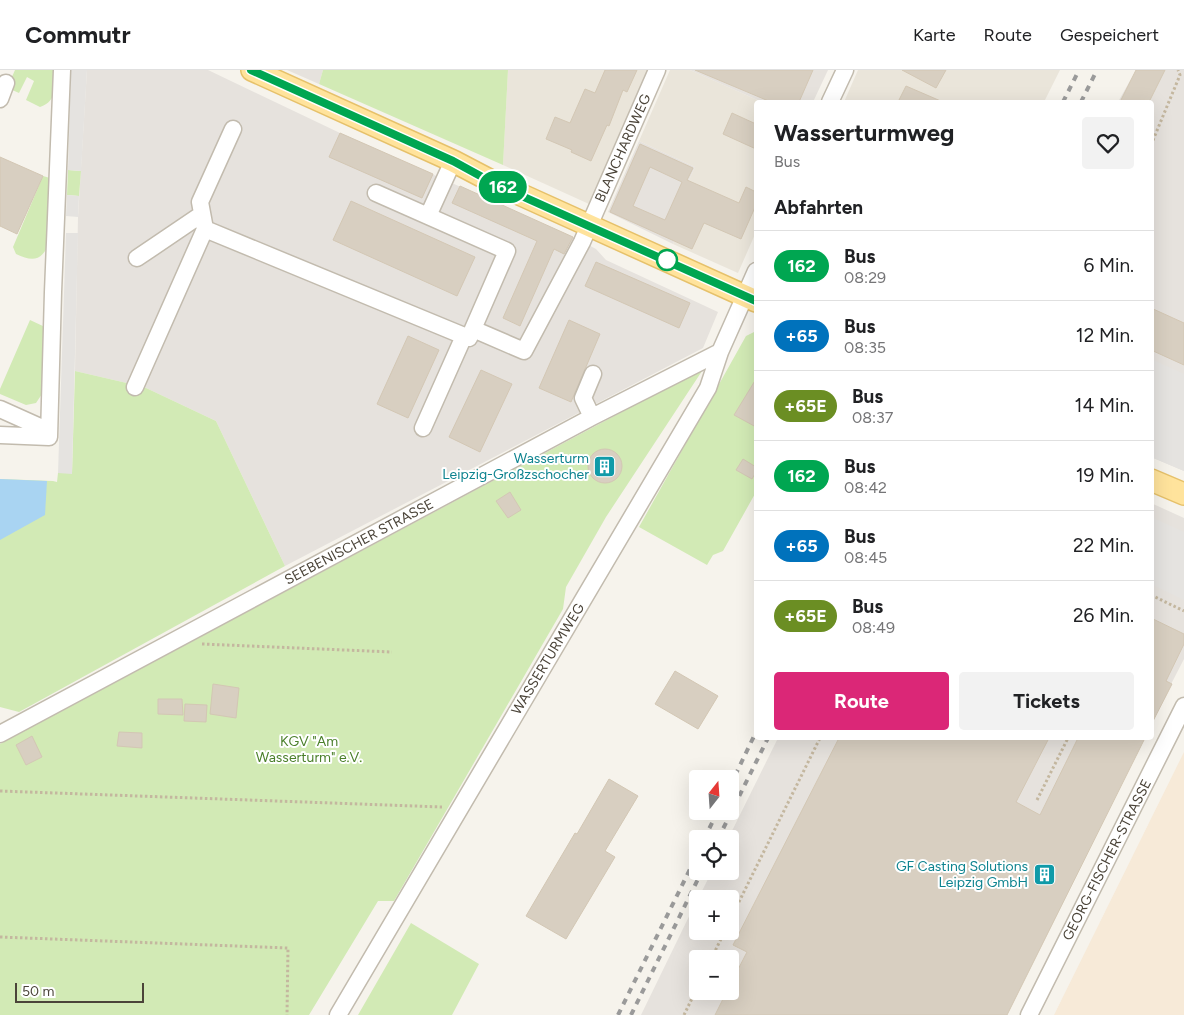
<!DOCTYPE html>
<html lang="de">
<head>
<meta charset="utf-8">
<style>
  :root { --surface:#fff; --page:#f2f2f2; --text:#202124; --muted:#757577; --line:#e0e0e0; --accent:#db2777 }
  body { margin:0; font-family:Figtree,sans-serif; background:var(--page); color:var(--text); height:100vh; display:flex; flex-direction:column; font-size:19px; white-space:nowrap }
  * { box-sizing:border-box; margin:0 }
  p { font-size:16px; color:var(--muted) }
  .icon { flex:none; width:28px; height:28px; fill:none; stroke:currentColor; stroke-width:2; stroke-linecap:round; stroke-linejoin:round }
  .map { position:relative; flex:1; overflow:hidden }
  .side { position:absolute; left:754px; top:30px; width:400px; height:640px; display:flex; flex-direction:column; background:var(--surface); border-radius:5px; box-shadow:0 5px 20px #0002 }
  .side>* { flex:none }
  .badge { padding:0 10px; border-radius:16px; font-size:18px; line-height:32px }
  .needle { width:32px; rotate:17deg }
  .fabs { position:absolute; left:689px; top:700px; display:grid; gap:10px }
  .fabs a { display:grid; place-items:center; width:50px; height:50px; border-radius:5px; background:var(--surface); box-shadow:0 5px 20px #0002; font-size:25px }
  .scale { position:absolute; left:15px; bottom:12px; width:129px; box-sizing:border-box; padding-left:5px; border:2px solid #4b4439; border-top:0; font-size:14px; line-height:18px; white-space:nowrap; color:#4b4439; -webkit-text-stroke:4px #fff; paint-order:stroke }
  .map>.badge { position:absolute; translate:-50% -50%; box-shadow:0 0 0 2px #fff }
  h2 { padding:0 20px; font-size:19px; line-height:45px }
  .round { display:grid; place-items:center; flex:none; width:52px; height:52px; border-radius:5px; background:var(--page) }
  .overview { display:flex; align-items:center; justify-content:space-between; height:85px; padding:0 20px }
  h1 { font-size:24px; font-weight:700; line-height:38px }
  .button { display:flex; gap:10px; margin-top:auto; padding:10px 20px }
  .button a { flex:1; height:58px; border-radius:5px; background:var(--accent); color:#fff; font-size:20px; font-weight:700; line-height:58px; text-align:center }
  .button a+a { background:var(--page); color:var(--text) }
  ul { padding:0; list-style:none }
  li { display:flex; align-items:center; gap:15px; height:70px; padding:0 20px; border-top:1px solid var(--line) }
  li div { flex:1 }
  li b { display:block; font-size:19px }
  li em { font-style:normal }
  li .badge { min-width:55px; font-weight:700; text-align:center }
  header { display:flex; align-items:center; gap:30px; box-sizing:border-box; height:70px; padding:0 25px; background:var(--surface); border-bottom:1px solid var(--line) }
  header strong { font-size:24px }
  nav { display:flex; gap:28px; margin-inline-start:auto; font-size:18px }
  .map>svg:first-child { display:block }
</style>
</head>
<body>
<header>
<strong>Commutr</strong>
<nav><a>Karte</a><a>Route</a><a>Gespeichert</a></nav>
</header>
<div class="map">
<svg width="1184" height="945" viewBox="0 0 1184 945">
  <rect width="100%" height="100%" fill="#f6f3ec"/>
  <path fill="#eae5da" d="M508,0h141l-60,134 -86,-39z
    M670,0h20l72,32h-6v130l-18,41 -65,-29 16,-36 -10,-6 16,-35 -56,-26z
    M858,0h202l-16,32h-200z"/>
  <path fill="#f7ead8" d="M1184,682v263h-130z"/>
  <path fill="#e6e2dd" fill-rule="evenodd" d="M87,0h121l132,63 235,105 21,11 10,11 112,52 -15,36 -418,218 -69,-145 -72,-34 -69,-16 3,-154z
    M287,0h36l-4,14z
    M690,0h138l-15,32h-51z
    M1136,0h48v401l-33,-14v-355h-33z
    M639,71l56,26 -16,35 10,5 -16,37 -65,-32z
    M1151,433l33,15v141l-33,64z
    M778,668h366l-141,277h-362l56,-115 1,31h32v-32h-32l14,-28h18v-32h-2zM698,889h32v32h-32z"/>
  <path fill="#d2eab5" d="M15,0h41c-1,15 2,31 -16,37l-14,-7 8,-19 -7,-4 -8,16 -9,-4 -6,6z
    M323,0h185l-5,95 -184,-81z
    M68,100l13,1 -2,25 -12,-1z
    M43,106l7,2 -2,68c-8,16 -17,15 -32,8l-3,-7z
    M30,250l15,7 -1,64 -8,12 -10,2 -26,-11v-5z
    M756,261v161l-33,59 -10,4 -6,10 -68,-38 107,-191z
    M704,298l-98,149 -40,70 -3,22 -169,292h-16l-69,114h-309v-271z
    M75,301l69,16 72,34 69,145 -266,146 -19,-5v-228l53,2 4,1 1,-9h14z
    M411,853l68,41 -27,51h-94z"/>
  <path fill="#e5e3e0" d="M71,0h16l-6,101 -13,-1z
    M67,125l12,1 -1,21 -12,-1z
    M66,163h12l-6,241 -14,-1z
    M1151,289l33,15v97l-33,-14z
    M1151,447l33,15v68l-33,-16z"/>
  <path fill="#a9d4f2" d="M0,409l47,2 -2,34 -45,25z"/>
  <path fill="#d8cfc1" stroke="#d3c7b4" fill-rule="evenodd" d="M605,0h32l-10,22 -4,-2 -14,36 -2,-1 -16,36 -20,-9 1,-2 -26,-11 9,-22 15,6 15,-34 10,4z
    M695,0h118l-14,32h-28z
    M902,0h44l-10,18z
    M1136,0h29l-16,32h-29z
    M906,16l37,16h-45z
    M732,43l24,11v25l-33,-15z
    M340,63l93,41 -11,24 -93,-41z
    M640,74l53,24 -6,12 52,23 7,-16 10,5v13l-15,34 -37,-16 -12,26 -82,-37zM650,97l32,15 -17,38 -32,-14z
    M0,87l43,19 -26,58 -17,-8z
    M460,116l113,51 -9,17 -10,-5 -34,77 -17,-8 34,-77 -85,-38z
    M351,131l124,56 -18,39 -124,-56z
    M596,192l94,41 -11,25 -94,-42z
    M1151,238l33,15v42l-33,-15z
    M569,250l31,14 -29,68 -32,-14z
    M408,266l31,14 -31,68 -31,-14z
    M481,300l31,14 -32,68 -31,-15z
    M756,309v48l-22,-12z
    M588 396a17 17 0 1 1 34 0a17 17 0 1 1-34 0Z
    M743,389l13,8v5l-4,7 -16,-9z
    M510,422l11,18 -13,8 -12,-17z
    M1151,548l33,16v10l-18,37 6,3 -21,41z
    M675,601l43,25 -20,33 -43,-25z
    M213,614l26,4 -3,30 -26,-4z
    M158,629h24l1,16 -25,-1z
    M185,634l22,1 -1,17 -22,-1z
    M119,662l23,1v15l-25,-2z
    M32,666l10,21 -16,8 -10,-20z
    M839,668h210l-33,64 24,13 38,-77h67l-138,277h-292l12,-24h3v-6l17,-33 -14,-7z
    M609,709l29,17 -33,55 10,6 -49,82 -40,-23 49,-83 2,1z"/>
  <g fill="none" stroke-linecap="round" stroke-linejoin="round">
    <defs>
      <path id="minor" d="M0,29l6,-16
        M830,32l15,-32
        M428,146l25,-55
        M205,159l-5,-27 33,-73
        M137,188l65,-44
        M473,259l51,22 58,-109 75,-172
        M135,317l70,-158 264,109 38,-87 -131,-58
        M0,339l49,22
        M592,347l-9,-19 10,-24
        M423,358l41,-92
        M0,365l49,2 4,-145 9,-222
        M0,664l592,-317 128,-65
        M338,945l370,-627 12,-36 36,-81
        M1029,945l155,-309"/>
      <path id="major" d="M252,0l201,91 42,22 261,118
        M1151,410l33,14"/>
    </defs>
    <use href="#minor" stroke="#c2bbae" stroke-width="19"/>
    <use href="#major" stroke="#e6c16a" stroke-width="24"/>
    <path stroke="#c4b79f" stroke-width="3" stroke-dasharray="2.5 2.5" stroke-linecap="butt" d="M1151,75l29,-70 -2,-5
      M1151,525l33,16
      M202,574l190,8
      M0,721l442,16
      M1037,730l31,-62
      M730,850l90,-182
      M0,867l288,11 -1,67
      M711,889l14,-28
      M684,945l14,-29"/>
    <use href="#minor" stroke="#fff" stroke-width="16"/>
    <use href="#major" stroke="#ffe39c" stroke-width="21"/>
    <path stroke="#9a9a9a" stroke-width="4" stroke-dasharray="6 6" stroke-linecap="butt" d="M1063,32l16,-32
      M1081,32l16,-32
      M730,716l26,-54
      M704,769l14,-28
      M718,769l50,-101
      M618,945l80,-162
      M631,945l71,-144"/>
  </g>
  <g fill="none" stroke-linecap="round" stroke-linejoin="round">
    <defs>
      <path id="line" d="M251,0l202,91 42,23 261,117"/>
    </defs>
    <use href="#line" stroke="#fff" stroke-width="11"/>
    <use href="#line" stroke="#00a651" stroke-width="8"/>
  </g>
  <defs>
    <symbol id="building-square" viewBox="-11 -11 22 22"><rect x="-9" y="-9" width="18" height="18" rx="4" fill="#0f9aa8" stroke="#fff"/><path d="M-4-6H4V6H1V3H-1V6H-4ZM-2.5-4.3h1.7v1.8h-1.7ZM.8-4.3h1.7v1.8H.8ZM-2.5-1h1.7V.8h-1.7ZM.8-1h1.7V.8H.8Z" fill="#fff"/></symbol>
  </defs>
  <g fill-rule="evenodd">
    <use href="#building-square" x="592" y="384" width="25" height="25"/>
    <use href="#building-square" x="1032" y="792" width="25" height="25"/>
  </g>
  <circle fill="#fff" stroke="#00a651" stroke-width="2.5" cx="667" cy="190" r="10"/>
  <g text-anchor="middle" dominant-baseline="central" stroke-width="4" stroke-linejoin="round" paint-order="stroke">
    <g font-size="14" fill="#4b4439" stroke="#fff">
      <text transform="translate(623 78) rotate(-66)">BLANCHARDWEG</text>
      <text transform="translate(359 472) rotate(-28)">SEEBENISCHER STRASSE</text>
      <text transform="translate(548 589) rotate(-59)">WASSERTURMWEG</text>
      <text transform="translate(1107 790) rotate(-63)">GEORG-FISCHER-STRASSE</text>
    </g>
    <g font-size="14" fill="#0d838f" stroke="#fff" text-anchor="end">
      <text x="589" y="388">Wasserturm<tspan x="589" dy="16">Leipzig-Großzschocher</tspan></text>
      <text x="1028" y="796">GF Casting Solutions<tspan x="1028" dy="16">Leipzig GmbH</tspan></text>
    </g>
    <g font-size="14" fill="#4a7f2a" stroke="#fff">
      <text x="309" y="671">KGV "Am<tspan x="309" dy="16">Wasserturm" e.V.</tspan></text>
    </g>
  </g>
</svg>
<div class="fabs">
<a><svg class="needle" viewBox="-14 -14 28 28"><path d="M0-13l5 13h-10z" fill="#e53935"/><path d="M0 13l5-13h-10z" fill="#757577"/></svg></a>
<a><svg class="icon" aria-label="locate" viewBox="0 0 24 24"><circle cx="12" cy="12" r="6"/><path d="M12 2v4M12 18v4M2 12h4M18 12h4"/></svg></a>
<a>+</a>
<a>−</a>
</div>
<div class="scale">50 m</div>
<b class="badge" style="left:503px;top:117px;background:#00a651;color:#fff">162</b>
<section class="side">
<div class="overview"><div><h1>Wasserturmweg</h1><p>Bus</p></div><a class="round"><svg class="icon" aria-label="heart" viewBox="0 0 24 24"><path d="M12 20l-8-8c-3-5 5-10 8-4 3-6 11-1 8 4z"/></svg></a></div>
<h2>Abfahrten</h2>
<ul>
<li><span class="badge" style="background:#00a651;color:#fff">162</span><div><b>Bus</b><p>08:29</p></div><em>6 Min.</em></li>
<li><span class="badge" style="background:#0072bc;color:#fff">+65</span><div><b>Bus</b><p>08:35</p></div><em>12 Min.</em></li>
<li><span class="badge" style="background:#6b8e23;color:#fff">+65E</span><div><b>Bus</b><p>08:37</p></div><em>14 Min.</em></li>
<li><span class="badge" style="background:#00a651;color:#fff">162</span><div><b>Bus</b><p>08:42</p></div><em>19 Min.</em></li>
<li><span class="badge" style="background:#0072bc;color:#fff">+65</span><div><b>Bus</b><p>08:45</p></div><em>22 Min.</em></li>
<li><span class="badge" style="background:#6b8e23;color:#fff">+65E</span><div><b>Bus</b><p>08:49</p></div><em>26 Min.</em></li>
</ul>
<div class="button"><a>Route</a><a>Tickets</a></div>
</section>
</div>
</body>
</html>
